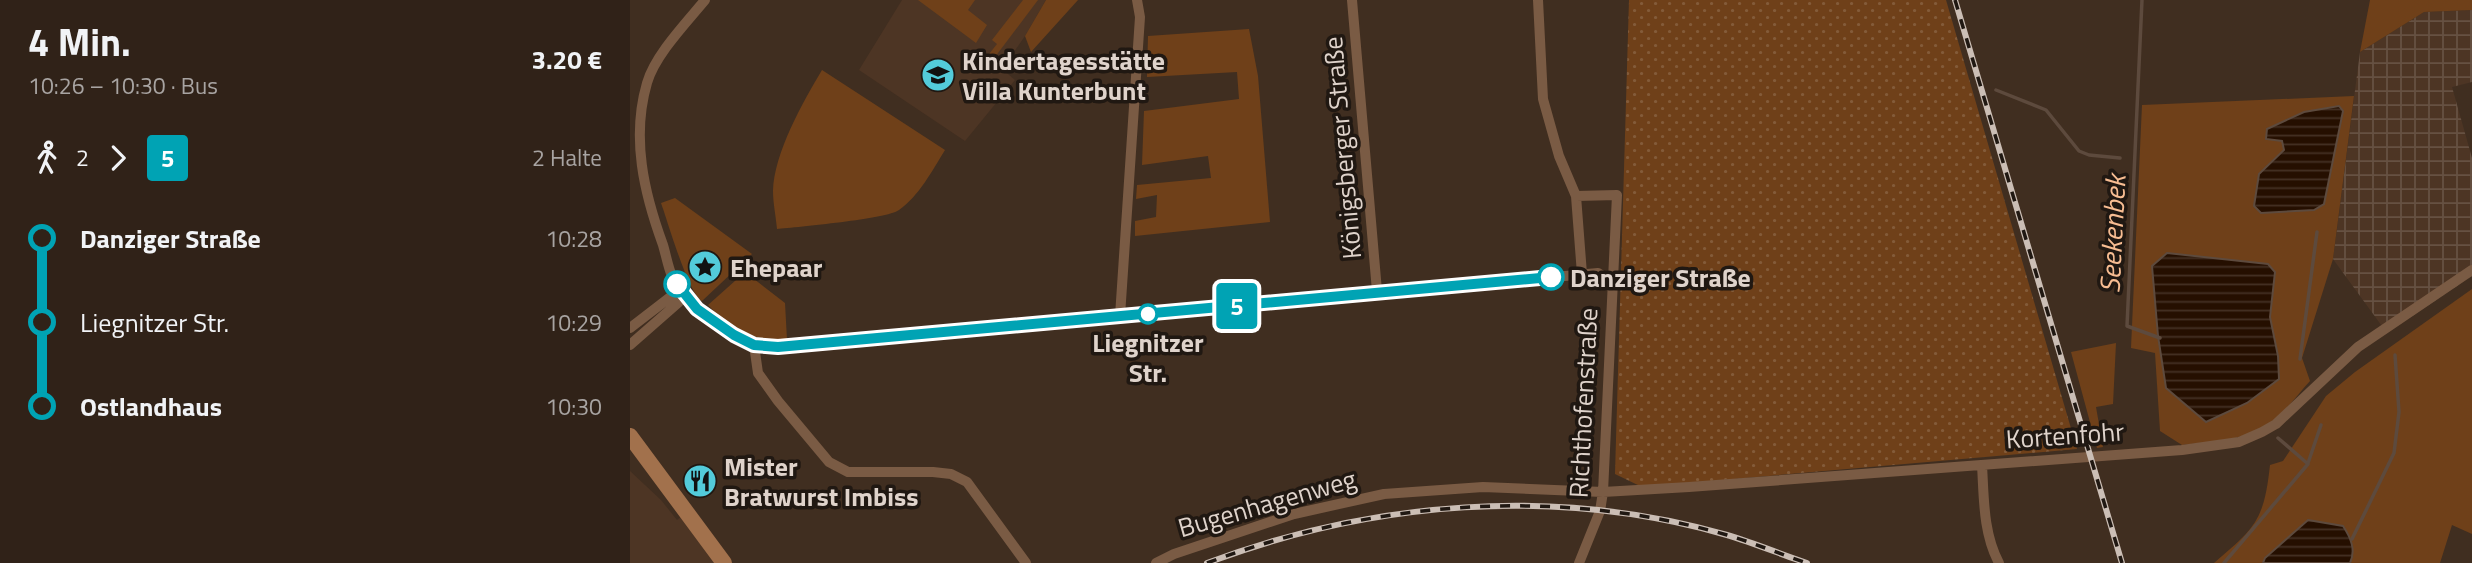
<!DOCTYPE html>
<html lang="de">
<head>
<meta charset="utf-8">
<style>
  :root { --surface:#302218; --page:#3c2f25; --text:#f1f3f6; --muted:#a8a4a2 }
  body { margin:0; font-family:"Titillium Web",sans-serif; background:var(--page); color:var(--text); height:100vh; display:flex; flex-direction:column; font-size:26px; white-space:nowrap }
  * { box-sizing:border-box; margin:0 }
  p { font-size:23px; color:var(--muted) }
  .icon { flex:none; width:38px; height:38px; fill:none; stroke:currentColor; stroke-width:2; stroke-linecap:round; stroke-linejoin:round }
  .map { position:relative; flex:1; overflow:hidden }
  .drawer { display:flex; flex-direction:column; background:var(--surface); width:630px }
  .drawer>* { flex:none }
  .badge { padding:0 14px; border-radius:5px; font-size:24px; line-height:46px }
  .map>.badge { position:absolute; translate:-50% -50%; box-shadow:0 0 0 4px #fff }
  .legs { display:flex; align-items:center; gap:10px; height:77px; padding:0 28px; font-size:23px }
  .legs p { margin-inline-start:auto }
  .overview { display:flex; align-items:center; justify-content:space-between; height:119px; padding:0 28px }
  h1 { font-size:38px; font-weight:700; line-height:52px }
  ul { padding:0 28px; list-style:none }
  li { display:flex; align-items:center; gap:24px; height:84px; font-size:26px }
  li i { display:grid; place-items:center; width:10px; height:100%; margin:0 9px; background:currentColor }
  li i::after { content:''; width:18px; height:18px; margin:-9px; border:5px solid; border-radius:50%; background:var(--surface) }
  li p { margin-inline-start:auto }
  li:first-child i { background:linear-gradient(#0000 50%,currentColor 0) }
  li:last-child i { background:linear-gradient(currentColor 50%,#0000 0) }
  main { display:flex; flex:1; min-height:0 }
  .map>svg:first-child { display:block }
</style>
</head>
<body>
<main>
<section class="drawer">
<div class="overview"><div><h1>4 Min.</h1><p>10:26 – 10:30 · Bus</p></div><b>3.20 €</b></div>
<div class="legs"><svg class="icon" aria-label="walk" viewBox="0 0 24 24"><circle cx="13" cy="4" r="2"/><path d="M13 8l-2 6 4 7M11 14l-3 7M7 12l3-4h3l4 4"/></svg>2<svg class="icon" aria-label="forward" viewBox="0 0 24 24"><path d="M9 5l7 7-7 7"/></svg><b class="badge" style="background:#00a3b4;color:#fff">5</b><p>2 Halte</p></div>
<ul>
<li><i style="color:#00a3b4"></i><b>Danziger Straße</b><p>10:28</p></li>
<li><i style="color:#00a3b4"></i><span>Liegnitzer Str.</span><p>10:29</p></li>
<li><i style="color:#00a3b4"></i><b>Ostlandhaus</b><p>10:30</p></li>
</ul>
</section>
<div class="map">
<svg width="1842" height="563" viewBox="0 0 1842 563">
  <defs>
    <pattern id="industrial-grid" width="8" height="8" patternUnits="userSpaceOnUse" patternTransform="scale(1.75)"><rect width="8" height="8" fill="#4d3524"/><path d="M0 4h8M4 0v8" fill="none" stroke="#665142"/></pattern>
    <pattern id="garden-dots" width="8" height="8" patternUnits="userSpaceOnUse" patternTransform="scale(1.75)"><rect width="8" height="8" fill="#6f4019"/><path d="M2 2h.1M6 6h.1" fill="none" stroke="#835b39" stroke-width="1.8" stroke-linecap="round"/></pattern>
    <pattern id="water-rules" width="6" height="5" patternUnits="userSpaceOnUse" patternTransform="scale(1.75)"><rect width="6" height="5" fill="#250f00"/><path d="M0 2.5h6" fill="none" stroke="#443124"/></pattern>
  </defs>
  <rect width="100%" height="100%" fill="#402e20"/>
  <path fill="#4d3524" d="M272,0h144l-21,36 -23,33 13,11 -50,61 -106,-71z
    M0,471l31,29 16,20 10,-8 37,51h-94z"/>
  <path fill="url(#industrial-grid)" d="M1842,10v72l-20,5 20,71v118l-85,57 -54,-74 27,-207 64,-40z"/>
  <path fill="#6f4019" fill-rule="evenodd" d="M288,0h57l-7,10 19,15 -11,18z
    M393,0h15l-43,57 -6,-3 8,-10 -5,-4z
    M416,0h32l-47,52 -6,-16z
    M1740,0h102v10l-48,2 -64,40z
    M619,29l9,47 12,146 -135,14v-15l21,-4 1,-22 -21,4 1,-14 74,-7 -3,-22 -66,9 2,-54 95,-12 -2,-27 -90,5 1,-41z
    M192,70l123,80c-13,21 -26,46 -46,60 -12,9 -102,17 -122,19 -1,-12 -4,-26 -4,-38 1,-38 30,-89 49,-121z
    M1724,96l-21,163 -31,99 8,23c-12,13 -24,30 -38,41 -25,19 -60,19 -90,23l-22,-14 -5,-78 -24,-5 11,-243zM1708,106l-79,68 25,-24 -2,-9 -7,-2 -8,-10 37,-17z
    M45,198l77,56 -50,47c-14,-8 -34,-79 -41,-98z
    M115,272l40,31 2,37c-34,5 -57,-11 -79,-35z
    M1842,289v245l-20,-9 -12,38h-226c41,-35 50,-42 56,-98l13,-4 43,-65 29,-24z
    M1486,343l-3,61 -17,3 7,40 -6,1 -26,-96z"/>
  <path fill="url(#garden-dots)" d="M999,0h317l131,449 -435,38 -27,-13z"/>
  <path fill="url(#water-rules)" stroke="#5d4a3d" stroke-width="2" d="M1709,106l4,5 -19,93 -10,6 -53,3 -7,-7 5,-32 25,-24 -2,-9 -16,-2 1,-10 37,-17z
    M1537,253l101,11 7,8 -5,45 8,39 1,23 -32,24 -41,19 -40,-34 -8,-52 -6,-70z
    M1678,520l35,6c8,12 13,24 7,37h-87l2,-5z"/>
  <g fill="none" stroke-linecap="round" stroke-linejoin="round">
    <path stroke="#5d4a3d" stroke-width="3.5" d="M1512,0l-15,326 33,12
      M1366,90l50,20 33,41 10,4 31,3
      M1670,359l17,-127
      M1678,463l13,-38
      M1722,539l42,-86 5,-41 -4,-57
      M1594,563l84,-99 -30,-26"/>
    <path stroke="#7a5b44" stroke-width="10" d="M75,0c-19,23 -50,55 -58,83 -16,55 -3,110 16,162 3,10 5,22 9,31 13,26 53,59 81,68 23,9 56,1 80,-1l765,-70 15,10
      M722,0l25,291
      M908,0l5,99 16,57 17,40
      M490,316l20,-299 -3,-17
      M0,328l52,-40
      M0,345l49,-43 3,-14
      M124,345l4,28 20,28 51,61 19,10h85l18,2 16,8 59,81
      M1352,465c2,33 1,68 17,98
      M526,563l18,-9 120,-40 90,-20 99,-7 120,5 86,-5 493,-37 57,-8 23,-10 14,-8 82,-77 114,-77
      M949,563l21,-52 3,-19 14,-297 -41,1 6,78"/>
    <path stroke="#a2714c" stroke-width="16" d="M0,436l94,127"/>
    <defs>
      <path id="rail" d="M1325,0l167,563
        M577,563c165,-62 349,-77 520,-28 27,8 53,19 80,28"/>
    </defs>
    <use href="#rail" stroke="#cbbeb5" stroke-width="6"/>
    <use href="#rail" stroke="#201812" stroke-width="3.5" stroke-dasharray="10" stroke-linecap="butt"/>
  </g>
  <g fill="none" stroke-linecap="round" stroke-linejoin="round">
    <defs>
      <path id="line-1" d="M47,284l20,25 37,26 20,10 24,2 773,-70"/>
    </defs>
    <use href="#line-1" stroke="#fff" stroke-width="16"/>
    <use href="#line-1" stroke="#00a3b4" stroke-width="10"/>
  </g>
  <defs>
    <symbol id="school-disc" viewBox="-11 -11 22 22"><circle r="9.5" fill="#53cbda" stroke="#201812"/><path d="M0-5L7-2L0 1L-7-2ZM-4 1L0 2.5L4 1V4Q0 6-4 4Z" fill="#111"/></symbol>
    <symbol id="sight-disc" viewBox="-11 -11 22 22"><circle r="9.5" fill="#53cbda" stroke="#201812"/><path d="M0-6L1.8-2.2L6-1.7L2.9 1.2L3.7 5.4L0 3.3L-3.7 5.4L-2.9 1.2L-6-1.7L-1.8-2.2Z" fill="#111"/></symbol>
    <symbol id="restaurant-disc" viewBox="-11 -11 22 22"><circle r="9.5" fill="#53cbda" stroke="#201812"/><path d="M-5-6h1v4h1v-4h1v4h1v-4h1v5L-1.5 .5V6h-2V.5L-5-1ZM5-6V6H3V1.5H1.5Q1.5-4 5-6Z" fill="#111"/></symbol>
  </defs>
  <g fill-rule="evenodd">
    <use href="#school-disc" x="289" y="56" width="38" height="38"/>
    <use href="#sight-disc" x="56" y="248" width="38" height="38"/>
    <use href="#restaurant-disc" x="51" y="462" width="38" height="38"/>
  </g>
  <g fill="#fff" stroke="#00a3b4" stroke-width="3.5">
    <circle cx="921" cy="277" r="12"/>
    <circle cx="47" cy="284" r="12"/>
    <circle cx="518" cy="314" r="9"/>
  </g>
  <g text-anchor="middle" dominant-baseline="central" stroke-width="7" stroke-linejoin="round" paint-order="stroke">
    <g font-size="26" font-weight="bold" fill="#dfd3cb" stroke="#201812" text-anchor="start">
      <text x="332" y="60">Kindertagesstätte<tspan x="332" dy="30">Villa Kunterbunt</tspan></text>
      <text x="100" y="267">Ehepaar</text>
      <text x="94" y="466">Mister<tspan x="94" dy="30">Bratwurst Imbiss</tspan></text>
    </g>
    <g font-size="26" fill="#dfd3cb" stroke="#201812">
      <text transform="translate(712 148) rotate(-95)">Königsberger Straße</text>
      <text transform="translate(953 403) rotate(-87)">Richthofenstraße</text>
      <text transform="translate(1435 435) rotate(-4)">Kortenfohr</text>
      <text transform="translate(637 503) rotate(-16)">Bugenhagenweg</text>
    </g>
    <g font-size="26" font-weight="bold" fill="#dfd3cb" stroke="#201812" text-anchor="start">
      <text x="940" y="277">Danziger Straße</text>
      <text x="518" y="342" text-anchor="middle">Liegnitzer<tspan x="518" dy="30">Str.</tspan></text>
    </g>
    <g font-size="28" font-style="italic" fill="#f8bd92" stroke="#201812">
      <text transform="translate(1482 234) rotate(-87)">Seekenbek</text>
    </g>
  </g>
</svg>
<b class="badge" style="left:607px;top:306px;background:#00a3b4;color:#fff">5</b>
</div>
</main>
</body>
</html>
